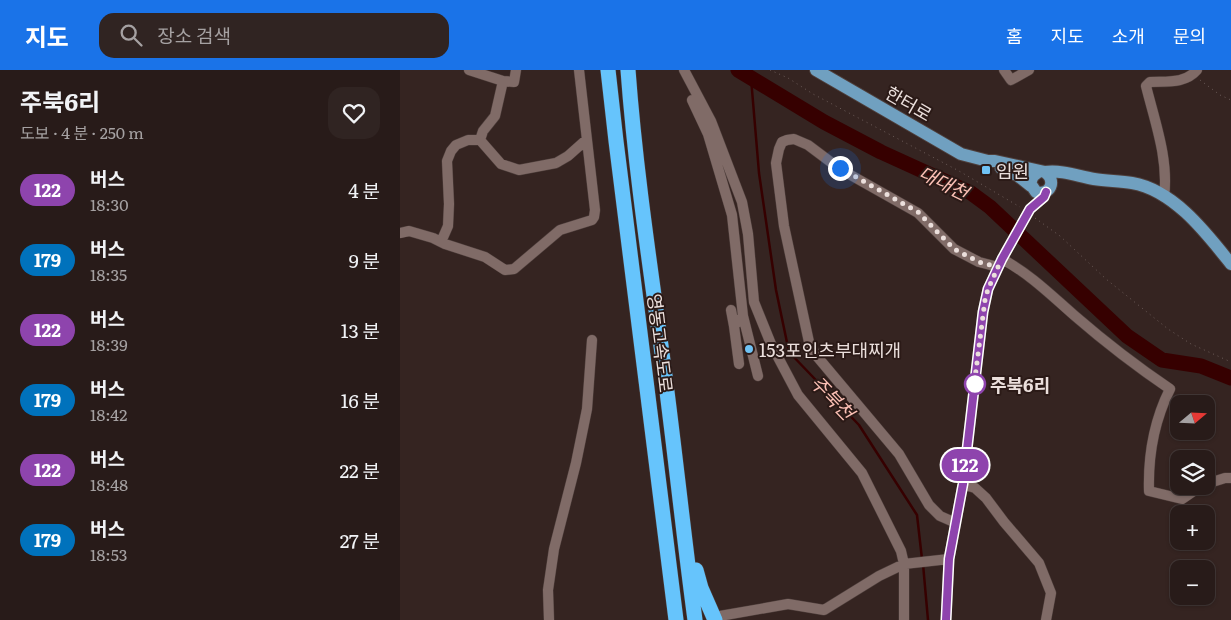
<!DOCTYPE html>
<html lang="ko">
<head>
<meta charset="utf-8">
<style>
  :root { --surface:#281b19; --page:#302422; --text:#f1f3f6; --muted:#a5a1a2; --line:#443938; --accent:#1a73e8 }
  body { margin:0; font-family:Literata,"Noto Sans KR",serif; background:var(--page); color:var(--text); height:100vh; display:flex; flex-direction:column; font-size:19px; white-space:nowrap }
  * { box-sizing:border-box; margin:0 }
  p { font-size:16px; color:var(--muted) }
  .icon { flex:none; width:28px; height:28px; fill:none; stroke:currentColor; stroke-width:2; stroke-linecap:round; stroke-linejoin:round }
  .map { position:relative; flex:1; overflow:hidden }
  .details { display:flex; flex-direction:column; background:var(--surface); width:400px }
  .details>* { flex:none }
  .badge { padding:0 10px; border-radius:16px; font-size:18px; line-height:32px }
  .needle { width:32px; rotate:71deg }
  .fabs { position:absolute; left:770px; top:325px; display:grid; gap:10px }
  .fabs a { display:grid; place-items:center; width:45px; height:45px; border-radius:10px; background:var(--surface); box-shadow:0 1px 4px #0004,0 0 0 1px var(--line); font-size:25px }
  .you { position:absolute; width:25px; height:25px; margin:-12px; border:4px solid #fff; border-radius:50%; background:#1a73e8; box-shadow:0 0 0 8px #1a73e833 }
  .map>.badge { position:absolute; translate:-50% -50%; box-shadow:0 0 0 2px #fff }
  .round { display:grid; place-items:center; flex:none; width:52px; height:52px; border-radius:15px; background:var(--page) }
  .summary { display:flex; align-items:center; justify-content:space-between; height:85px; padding:0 20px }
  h1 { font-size:24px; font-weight:700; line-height:38px }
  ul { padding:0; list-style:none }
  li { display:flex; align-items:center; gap:15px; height:70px; padding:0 20px }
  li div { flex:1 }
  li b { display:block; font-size:19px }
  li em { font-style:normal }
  li .badge { min-width:55px; font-weight:700; text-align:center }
  header { display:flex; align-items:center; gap:30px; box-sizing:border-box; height:70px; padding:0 25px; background:var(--accent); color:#fff }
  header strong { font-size:24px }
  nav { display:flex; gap:28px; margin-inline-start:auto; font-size:18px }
  .search { width:350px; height:45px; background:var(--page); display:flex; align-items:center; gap:12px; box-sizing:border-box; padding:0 18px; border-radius:15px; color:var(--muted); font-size:19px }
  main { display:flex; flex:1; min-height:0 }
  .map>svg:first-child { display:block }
</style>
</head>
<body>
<header>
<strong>지도</strong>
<div class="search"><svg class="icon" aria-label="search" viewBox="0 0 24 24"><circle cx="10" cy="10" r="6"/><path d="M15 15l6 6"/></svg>장소 검색</div>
<nav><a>홈</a><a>지도</a><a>소개</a><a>문의</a></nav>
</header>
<main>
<section class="details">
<div class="summary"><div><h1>주북6리</h1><p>도보 · 4 분 · 250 m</p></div><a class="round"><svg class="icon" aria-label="heart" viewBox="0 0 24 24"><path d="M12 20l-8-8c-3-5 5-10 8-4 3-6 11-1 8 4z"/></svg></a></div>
<ul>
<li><span class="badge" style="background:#8e44ad;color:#fff">122</span><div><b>버스</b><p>18:30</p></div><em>4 분</em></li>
<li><span class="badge" style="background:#0072bc;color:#fff">179</span><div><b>버스</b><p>18:35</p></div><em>9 분</em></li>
<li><span class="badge" style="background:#8e44ad;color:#fff">122</span><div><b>버스</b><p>18:39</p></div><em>13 분</em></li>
<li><span class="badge" style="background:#0072bc;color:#fff">179</span><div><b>버스</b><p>18:42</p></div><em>16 분</em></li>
<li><span class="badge" style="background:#8e44ad;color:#fff">122</span><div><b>버스</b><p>18:48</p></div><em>22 분</em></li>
<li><span class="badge" style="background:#0072bc;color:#fff">179</span><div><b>버스</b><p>18:53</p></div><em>27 분</em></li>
</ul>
</section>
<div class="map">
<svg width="831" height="550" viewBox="0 0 831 550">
  <rect width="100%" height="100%" fill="#352421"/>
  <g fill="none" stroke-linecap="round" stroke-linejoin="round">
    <path stroke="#360000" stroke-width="2.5" d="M351,8l8,95 17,117 13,62 70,73 58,90 5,44
      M523,494l5,56"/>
    <path stroke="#360000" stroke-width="15" d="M338,0l86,52 57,30 90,41 19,14 137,129 35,24 39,6 30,12"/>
    <defs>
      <path id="minor" d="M69,0l34,11
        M284,0l27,51 31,81 6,32 6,68 17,42 27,51 64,78 39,78 3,13v56
        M604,0l7,10 18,-10
        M292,30l16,34 24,81 11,101 15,60
        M80,70l21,24 18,6 37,-7 12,-7 18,-16
        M764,127c5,-37 -9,-75 -18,-111l4,-4c16,-1 35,2 47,-12
        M630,139l14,-12 2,-5
        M0,163l9,-2 24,7 12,6 40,13 20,13 9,-1 46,-39 32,-10 2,-3 1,-7 -16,-140
        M41,172l7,-16 1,-22 -2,-43 4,-10 5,-6 12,-5h12l3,-9 12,-15 8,-35 11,1 2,-12
        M602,189c28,15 49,36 73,57 30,26 61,50 95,73 -16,32 -22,67 -21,102l33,8 19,-13
        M331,240l3,16
        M339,294l-5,-38 9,-10
        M563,414l12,4 11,10 18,24 35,41 12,30 -5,27
        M806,414l19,-6h6
        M556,453l-16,-7 -11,-11 -30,-51 -84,-100 -6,-12 -25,-116 -8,-63 3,-14 3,-7 5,-2 7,-1 14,6 32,24 78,44 36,36 25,13 19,5
        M320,546l68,-12 36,6 55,-34 25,-12 45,-5
        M149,550l-1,-30 6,-41 22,-86 11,-54 5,-69
        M546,550l3,-61 14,-75 20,-172 5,-23 13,-27"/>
      <path id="major" d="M416,0l145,84 27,7h7l50,11c12,9 5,24 -9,20l-6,-9 3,-7 5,-4
        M601,98l16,7 14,11
        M645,102c18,-2 32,4 49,7 13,2 26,2 38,4 42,7 75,51 99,81"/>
      <path id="highway" d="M208,0l8,71 60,479
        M228,0c7,95 21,189 34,283 12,89 21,178 33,267
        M296,500l5,18 14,32"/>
    </defs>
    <use href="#minor" stroke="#4e3f3c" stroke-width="11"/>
    <use href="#major" stroke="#4e3f3c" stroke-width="14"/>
    <use href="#highway" stroke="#4e3f3c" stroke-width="16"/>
    <path stroke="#6d5d5a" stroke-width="1" stroke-dasharray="1 4" stroke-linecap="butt" d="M370,0l18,8 25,16 146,77 61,36
      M800,10l20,15 11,5
      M635,148l25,18 46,43 62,50 23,15 40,18"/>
    <use href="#minor" stroke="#806b67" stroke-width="10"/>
    <use href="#major" stroke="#70a0c0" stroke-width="12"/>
    <use href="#highway" stroke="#66c4fc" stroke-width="15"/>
    <defs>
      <path id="minor-bridge" d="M605,183l25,-44"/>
    </defs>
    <use href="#minor-bridge" stroke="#4e3f3c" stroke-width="11" stroke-linecap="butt"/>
    <use href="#minor-bridge" stroke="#806b67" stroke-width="10"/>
  </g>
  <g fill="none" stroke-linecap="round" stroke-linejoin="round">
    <defs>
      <path id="line" d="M546,550l3,-61 14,-75 20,-172 5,-23 14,-30 28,-50 14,-12 2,-5"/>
    </defs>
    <use href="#line" stroke="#fff" stroke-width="11"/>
    <use href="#line" stroke="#8e44ad" stroke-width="8"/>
    <path stroke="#ebdfdc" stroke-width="5" stroke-dasharray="0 9" d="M440,98l78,44 36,37 25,13 19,5 -10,22 -3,11 -11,86 1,-2"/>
  </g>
  <g fill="#6fc2f4" stroke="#2b1a17" stroke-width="2">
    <rect x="581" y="95" width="10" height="10" rx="2.5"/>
    <circle cx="349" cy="279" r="5"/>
  </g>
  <circle fill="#fff" stroke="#8e44ad" stroke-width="2.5" cx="575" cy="314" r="10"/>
  <g text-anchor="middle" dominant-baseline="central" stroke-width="4" stroke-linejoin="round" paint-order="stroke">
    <g font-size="18" fill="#ebdfdc" stroke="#2b1a17">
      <text transform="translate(509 33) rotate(30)">한터로</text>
      <text transform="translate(261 273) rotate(83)">영동고속도로</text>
    </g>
    <g font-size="18" fill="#ebdfdc" stroke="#2b1a17" text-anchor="start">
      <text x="596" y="100">임원</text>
      <text x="359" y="279">153포인츠부대찌개</text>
    </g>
    <g font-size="18" font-weight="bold" fill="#ebdfdc" stroke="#2b1a17" text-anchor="start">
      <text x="590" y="314">주북6리</text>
    </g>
    <g font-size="19" font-style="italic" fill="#fcc0b5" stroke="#2b1a17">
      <text transform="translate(544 112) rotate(26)">대대천</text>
      <text transform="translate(433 327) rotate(46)">주북천</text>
    </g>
  </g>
</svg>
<div class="fabs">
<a><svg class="needle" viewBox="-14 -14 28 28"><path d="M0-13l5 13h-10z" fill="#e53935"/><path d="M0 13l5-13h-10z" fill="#a5a1a2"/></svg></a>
<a><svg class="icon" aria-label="layers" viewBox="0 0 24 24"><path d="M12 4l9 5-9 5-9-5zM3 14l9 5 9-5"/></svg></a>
<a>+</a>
<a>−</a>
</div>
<div class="you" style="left:440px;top:98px"></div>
<b class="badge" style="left:565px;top:395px;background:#8e44ad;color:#fff">122</b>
</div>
</main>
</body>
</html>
